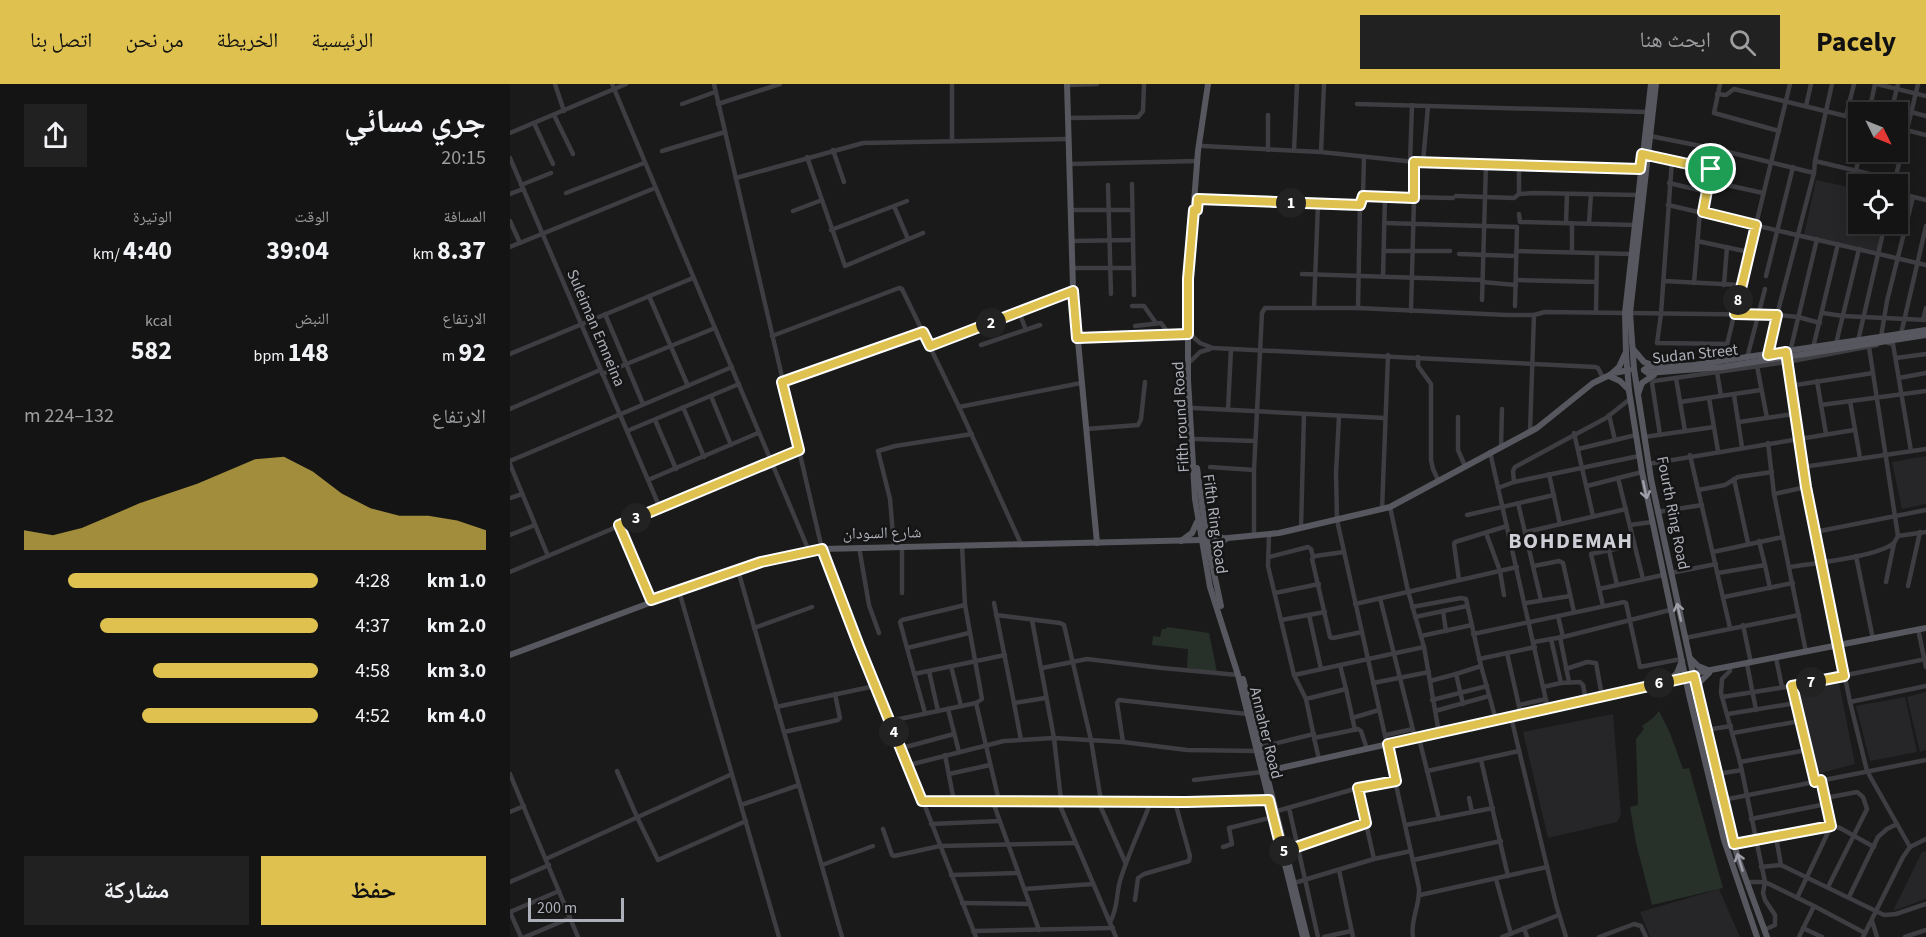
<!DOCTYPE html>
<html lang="ar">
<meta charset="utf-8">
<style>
body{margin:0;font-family:"Source Sans 3","Noto Naskh Arabic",sans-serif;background:#212122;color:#f1f3f6;direction:rtl;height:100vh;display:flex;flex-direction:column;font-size:22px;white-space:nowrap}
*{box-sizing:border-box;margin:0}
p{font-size:20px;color:#9d9ea0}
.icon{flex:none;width:33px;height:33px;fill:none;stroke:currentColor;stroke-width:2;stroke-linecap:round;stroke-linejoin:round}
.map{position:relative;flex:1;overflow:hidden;direction:ltr}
.panel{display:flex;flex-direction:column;background:#141414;width:510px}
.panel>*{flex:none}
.needle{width:39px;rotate:133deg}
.fabs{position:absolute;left:1338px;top:18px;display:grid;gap:12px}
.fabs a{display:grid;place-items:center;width:60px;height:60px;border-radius:0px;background:#141414;box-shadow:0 3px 15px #0003,0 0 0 2px #333334;font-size:30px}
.scale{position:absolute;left:18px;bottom:15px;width:96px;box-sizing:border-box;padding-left:6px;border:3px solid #aeb0b9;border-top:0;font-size:16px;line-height:21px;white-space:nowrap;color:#aeb0b9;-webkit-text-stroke:4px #151516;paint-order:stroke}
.pin{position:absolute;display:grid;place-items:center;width:51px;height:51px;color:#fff;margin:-26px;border:3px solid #fff;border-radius:50%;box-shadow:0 2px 6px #0007}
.km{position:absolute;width:30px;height:30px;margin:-15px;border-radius:50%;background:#222;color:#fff;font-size:16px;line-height:30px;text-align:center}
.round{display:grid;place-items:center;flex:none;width:63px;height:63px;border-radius:0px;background:#212122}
.head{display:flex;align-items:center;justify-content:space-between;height:102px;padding:0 24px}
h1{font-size:33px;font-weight:700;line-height:45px}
.figures{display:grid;grid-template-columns:repeat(3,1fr);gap:9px;height:102px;padding:6px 24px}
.figures div{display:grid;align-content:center}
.figures b{font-size:26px;font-weight:700}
.figures small{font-size:16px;font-weight:400}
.figures p{font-size:16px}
.chart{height:168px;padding:12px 24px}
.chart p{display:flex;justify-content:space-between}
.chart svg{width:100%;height:108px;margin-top:6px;fill:#dec14f;opacity:.7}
.button{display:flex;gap:12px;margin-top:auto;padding:12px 24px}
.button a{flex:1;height:69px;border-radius:0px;background:#dec14f;color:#111;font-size:24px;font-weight:700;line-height:69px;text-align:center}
.button a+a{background:#212122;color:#f1f3f6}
ul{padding:0 24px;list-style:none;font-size:20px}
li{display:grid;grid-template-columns:96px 72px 1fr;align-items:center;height:45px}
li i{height:15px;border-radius:8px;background:#dec14f}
header{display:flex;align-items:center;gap:36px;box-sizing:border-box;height:84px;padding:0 30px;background:#dec14f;color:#111}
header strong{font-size:28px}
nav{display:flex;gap:33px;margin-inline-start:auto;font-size:21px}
.search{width:420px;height:54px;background:#212122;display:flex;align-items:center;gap:15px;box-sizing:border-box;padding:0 21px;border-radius:0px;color:#9d9ea0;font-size:22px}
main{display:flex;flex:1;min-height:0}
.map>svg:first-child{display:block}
.built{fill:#262628}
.green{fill:#28302a}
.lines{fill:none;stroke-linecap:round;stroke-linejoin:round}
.minor{stroke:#3d3d42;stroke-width:4.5}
.major{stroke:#57585f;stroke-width:6}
.oneway{stroke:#9d9ea7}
.route-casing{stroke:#fff;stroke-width:12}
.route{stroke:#dec14f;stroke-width:8}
.labels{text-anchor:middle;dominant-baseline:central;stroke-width:5;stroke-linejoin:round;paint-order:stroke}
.street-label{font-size:16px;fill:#aeb0b9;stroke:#151516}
.district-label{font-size:22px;font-weight:bold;letter-spacing:1.5px;fill:#cecfd6;stroke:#151516}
</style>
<header>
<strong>Pacely</strong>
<div class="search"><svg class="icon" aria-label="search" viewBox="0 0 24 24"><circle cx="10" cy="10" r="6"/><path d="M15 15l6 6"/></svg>ابحث هنا</div>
<nav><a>الرئيسية</a><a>الخريطة</a><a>من نحن</a><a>اتصل بنا</a></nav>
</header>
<main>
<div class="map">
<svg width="1416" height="853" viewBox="0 0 1416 853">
<rect width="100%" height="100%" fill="#1a1a1b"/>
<g class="built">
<polygon points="1306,96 1348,105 1348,140 1373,140 1367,168 1294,151"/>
<polygon points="1416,372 1416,420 1392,425 1382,378"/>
<polygon points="1329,599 1345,680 1304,691 1287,607"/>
<polygon points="1416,608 1416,666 1410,668 1397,613"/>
<polygon points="1395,613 1407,668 1360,677 1346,622"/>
<polygon points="1103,630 1111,731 1107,738 1038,754 1013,648"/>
<polygon points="1416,767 1416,815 1383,827 1412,768"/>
<polygon points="1209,805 1230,853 1140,853 1130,828"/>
</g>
<g class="green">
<polygon points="657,543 699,549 707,588 677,584 678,565 642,561 643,552 650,553 652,545 656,545"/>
<polygon points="1149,627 1160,649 1173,685 1179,684 1213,804 1142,821 1126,759 1120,723 1128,721 1126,655 1134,645 1132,642 1143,634"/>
</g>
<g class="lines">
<g class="minor">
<polyline points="45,0 54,27"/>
<polyline points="102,0 299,467"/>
<polyline points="204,0 312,465 349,562 399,681 466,853"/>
<polyline points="1210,0 1204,29 1269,47"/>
<polyline points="1367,0 1416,12"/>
<polyline points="557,1 587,0"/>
<polyline points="1207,10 1216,11 1224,5 1348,35"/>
<polyline points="172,20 205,8"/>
<polyline points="208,20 270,0"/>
<polyline points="847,20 1137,28"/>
<polyline points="1296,22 1301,0"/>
<polyline points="1359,28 1365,0"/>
<polyline points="1381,28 1388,0"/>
<polyline points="1401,28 1416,32"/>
<polyline points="44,31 63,70"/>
<polyline points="1336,32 1344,0"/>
<polyline points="558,34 628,33 633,27 634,0"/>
<polyline points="24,39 43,80"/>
<polyline points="1388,44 1416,51"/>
<polyline points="0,49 116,0"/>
<polyline points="1140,52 1206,65 1304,89"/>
<polyline points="442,57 442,0"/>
<polyline points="693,62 811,68 905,78 1130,85"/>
<polyline points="323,66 334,98"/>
<polyline points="758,66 758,31"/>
<polyline points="152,67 215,48"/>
<polyline points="784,67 787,0"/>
<polyline points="811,68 814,0"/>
<polyline points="1135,70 1201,85"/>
<polyline points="297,73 335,182 413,149"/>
<polyline points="0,74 150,424"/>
<polyline points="1162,76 1151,230 1147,259 1217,260"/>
<polyline points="1305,77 1385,96"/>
<polyline points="900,78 902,21"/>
<polyline points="913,78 918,22"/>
<polyline points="559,80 688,77"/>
<polyline points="1346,87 1350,68"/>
<polyline points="226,94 353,59 558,55"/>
<polyline points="1199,97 1253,109"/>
<polyline points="1159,99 1197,108"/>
<polyline points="622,100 624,211"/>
<polyline points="1384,100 1408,0"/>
<polyline points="11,101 41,89"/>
<polyline points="598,101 601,210"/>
<polyline points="56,109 134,79"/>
<polyline points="1388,109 1416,116"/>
<polyline points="0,110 13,105"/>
<polyline points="1009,110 1009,81"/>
<polyline points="853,112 943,114"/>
<polyline points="946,112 1004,114 1009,110 1023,109 1128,111"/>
<polyline points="688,115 850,121"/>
<polyline points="1158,121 1416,181"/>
<polyline points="384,122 398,155"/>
<polyline points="560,126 622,126"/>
<polyline points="283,127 312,116"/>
<polyline points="1193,128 1206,65"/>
<polyline points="1009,130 1010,138 1125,141"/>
<polyline points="0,137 10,159"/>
<polyline points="874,139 1007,143 1005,222"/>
<polyline points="1056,139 1057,110"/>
<polyline points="1079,139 1081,110"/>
<polyline points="321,146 397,117"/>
<polyline points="561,157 623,156"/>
<polyline points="1187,157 1239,168"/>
<polyline points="0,163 145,104"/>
<polyline points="874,167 940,167"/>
<polyline points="1006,167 1121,170"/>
<polyline points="1062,168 1062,139"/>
<polyline points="949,170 1006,172"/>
<polyline points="562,184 624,184"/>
<polyline points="792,190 972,196"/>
<polyline points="873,192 875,113"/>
<polyline points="1256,192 1283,83"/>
<polyline points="1006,196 1086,198"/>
<polyline points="1154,197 1231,201"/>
<polyline points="972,198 1006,201"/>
<polyline points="1184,199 1190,127"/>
<polyline points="1214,201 1217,163"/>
<polyline points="139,212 178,302"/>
<polyline points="972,216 976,80"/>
<polyline points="622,222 634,222 646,239"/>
<polyline points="804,223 808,120"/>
<polyline points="848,224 850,121 853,112 854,73"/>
<polyline points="901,227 905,78"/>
<polyline points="509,228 516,246"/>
<polyline points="1086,228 1087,169"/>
<polyline points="1120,229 1267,231 1288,233 1310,239"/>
<polyline points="1313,229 1333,232 1416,236"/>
<polyline points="95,230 133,320"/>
<polyline points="1413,236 1416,224"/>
<polyline points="625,242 651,239 659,250"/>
<polyline points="1391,250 1416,142"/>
<polyline points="681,251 690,259 703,264 1085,283 1088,284 1093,294"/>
<polyline points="262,252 389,204 392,205 449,323 511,460"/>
<polyline points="1371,253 1377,217 1403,113"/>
<polyline points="567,254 677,250"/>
<polyline points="1348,257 1375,140"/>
<polyline points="1378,259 1383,260 1401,367"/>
<polyline points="1326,260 1349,165"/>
<polyline points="471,261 530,241"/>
<polyline points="420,262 563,207"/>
<polyline points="1359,263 1388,452 1384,459 1376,498"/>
<polyline points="1303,264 1328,160"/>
<polyline points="1280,268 1307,155"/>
<polyline points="0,270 183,194"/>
<polyline points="1259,271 1267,231 1304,89 1305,77 1322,0"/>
<polyline points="1276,272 1296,403 1340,618 1357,687 1400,763"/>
<polyline points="908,273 908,282 921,300 921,376 923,385 928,396"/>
<polyline points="1237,274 1255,205"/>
<polyline points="1386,274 1416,270"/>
<polyline points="681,277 690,268 700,265"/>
<polyline points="1213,277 1280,0"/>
<polyline points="1247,282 1257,334"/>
<polyline points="1207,288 1211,312"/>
<polyline points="92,290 205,244"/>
<polyline points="1166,294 1175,347"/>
<polyline points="1389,294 1416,289"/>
<polyline points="1307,297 1316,350"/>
<polyline points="272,298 413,248"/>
<polyline points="1279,302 1363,289"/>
<polyline points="1224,311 1232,363"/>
<polyline points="201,312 221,361"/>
<polyline points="1199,314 1208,367"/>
<polyline points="1340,317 1350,374"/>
<polyline points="1170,318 1251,306"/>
<polyline points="1311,321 1416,307"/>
<polyline points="173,323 194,373"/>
<polyline points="449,323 571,299"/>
<polyline points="683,324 875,334"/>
<polyline points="0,325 90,286"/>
<polyline points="718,326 721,265"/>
<polyline points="1099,331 1105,356"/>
<path d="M829 332 826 389 827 436 909 804C910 822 900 836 903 853"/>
<polyline points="948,333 948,366 955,382"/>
<polyline points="145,336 166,385"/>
<polyline points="1229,338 1284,330"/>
<polyline points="576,345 628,341 631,335 635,298"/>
<polyline points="117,347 229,300"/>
<polyline points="1020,347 1024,231"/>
<polyline points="1064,349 1083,432"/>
<polyline points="1150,351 1142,299 1144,297 1277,278 1367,261"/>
<polyline points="1134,353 1204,343"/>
<polyline points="685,355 745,357"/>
<polyline points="1258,359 1264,410 1296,568"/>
<polyline points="991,363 992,325"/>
<polyline points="1068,365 1126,351"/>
<polyline points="980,368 1038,625"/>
<polyline points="1180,371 1220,544"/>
<polyline points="0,377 222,283"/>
<polyline points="0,380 38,472"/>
<polyline points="1138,380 1344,346"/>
<polyline points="700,383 744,386"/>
<polyline points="1293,383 1416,365"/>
<polyline points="1039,390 1050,440"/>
<polyline points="1108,394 1133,495"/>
<polyline points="1224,395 1238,459"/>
<polyline points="138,396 248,349"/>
<polyline points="1004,398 1003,387 1005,383 1096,334 1120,315"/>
<polyline points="1077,402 1132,388"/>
<polyline points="988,404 1004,398 1129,372"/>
<polyline points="1188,406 1215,401 1228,393 1262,388"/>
<polyline points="1264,410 1296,403"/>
<polyline points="0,414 12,410"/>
<polyline points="1008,419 1031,516"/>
<polyline points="880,423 898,507 914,563 929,649"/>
<polyline points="872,426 878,271"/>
<polyline points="1147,428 1192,421"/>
<polyline points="957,431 1044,411"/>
<polyline points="109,441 141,516"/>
<polyline points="1120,441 1142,438"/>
<polyline points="791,444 794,330"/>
<polyline points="1016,448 1116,425"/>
<polyline points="1305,448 1416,426"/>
<polyline points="976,449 990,487 994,511"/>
<polyline points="0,451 25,441"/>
<polyline points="759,451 758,482 784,591 796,615 836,605 845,646"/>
<polyline points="744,452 744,386 752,229 755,224 848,224 997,231 1024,231 1035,228 1115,229"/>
<polyline points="1388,452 1416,448"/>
<polyline points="1249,457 1255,481"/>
<polyline points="384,462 380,415 368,367 385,362 462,350"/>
<polyline points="349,463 359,521 369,549"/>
<polyline points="1099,466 1107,501"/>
<polyline points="834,468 805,472 802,475 820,553 823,554 852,548"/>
<polyline points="1203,468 1273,453"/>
<polyline points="1346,472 1363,555"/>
<polyline points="759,473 798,463 801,465 803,473"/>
<polyline points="1024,482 1049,477 1053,479 1064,528"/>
<path d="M1280 483C1304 479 1367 473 1384 459"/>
<polyline points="228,486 332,853"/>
<polyline points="0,488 289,366"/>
<polyline points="1161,489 1206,480"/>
<polyline points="1208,489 1255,481 1260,504"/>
<polyline points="949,496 944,460 945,458 997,442"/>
<polyline points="1398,502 1410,448"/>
<polyline points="1089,505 1153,491"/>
<polyline points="169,507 269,853"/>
<polyline points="392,509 392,462"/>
<polyline points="765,509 809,500"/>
<polyline points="1214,513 1283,499"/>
<polyline points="870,514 905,654"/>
<polyline points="484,519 504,619"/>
<polyline points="1016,519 1060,512"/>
<polyline points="845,520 1007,483"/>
<polyline points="1093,522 1081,470 1124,461"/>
<polyline points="902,523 951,514 956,515 971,582 946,590 953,620"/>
<polyline points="933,527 936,547"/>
<polyline points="486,531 550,539 554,541 581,656 591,717"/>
<polyline points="799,531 811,585"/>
<polyline points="1048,532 1053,553 1160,526"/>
<polyline points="905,533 957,522"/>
<polyline points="522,536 544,654 551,716"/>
<polyline points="771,536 815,528"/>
<polyline points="1233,541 1241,579"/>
<polyline points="244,544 302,523"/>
<polyline points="1408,545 1416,583"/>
<polyline points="963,550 1114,518 1116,519 1130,583 1171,575"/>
<polyline points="911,552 962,541"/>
<polyline points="1050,553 1059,598"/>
<polyline points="1175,554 1289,531"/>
<polyline points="1024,558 1041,555"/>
<polyline points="397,564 390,538 392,536 455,521"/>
<polyline points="997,569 1011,631"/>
<polyline points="1266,574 1272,603"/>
<polyline points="969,575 1025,563"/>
<polyline points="1237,580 1246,626"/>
<polyline points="830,581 836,605"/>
<polyline points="441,582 451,622"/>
<polyline points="971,582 986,636"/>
<polyline points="1220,583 1220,587 1212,595 1211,609 1230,678 1255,798 1253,809 1255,816 1265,831 1265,841 1254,846"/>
<polyline points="532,584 577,575 652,584 728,591"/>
<polyline points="1056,585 1077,578 1086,579 1092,612"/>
<polyline points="419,587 428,627"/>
<polyline points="404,590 495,571"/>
<polyline points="784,591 914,563"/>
<polyline points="920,597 946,590"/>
<polyline points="863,599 919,588"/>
<polyline points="1051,599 1041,555 1053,553"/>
<polyline points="1282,602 1305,698"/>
<polyline points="1033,603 1051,599 1070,598 1073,601 1076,616"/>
<polyline points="1212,613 1282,602 1416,575"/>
<polyline points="796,615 804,653"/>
<polyline points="922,616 977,602"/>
<polyline points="1340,618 1416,602"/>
<polyline points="466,619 489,717"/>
<polyline points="1009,621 1036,615"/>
<polyline points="266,623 365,602"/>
<polyline points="438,625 449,668"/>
<polyline points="925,627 979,612"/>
<polyline points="415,629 397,564 459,549"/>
<polyline points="1218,630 1286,619"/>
<polyline points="1001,633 1046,820 1056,853"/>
<polyline points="842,634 869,626"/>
<polyline points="380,637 466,619 472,615 455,521 452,461"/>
<polyline points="1196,646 1221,642"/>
<polyline points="274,648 328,636 330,634 325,610"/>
<polyline points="1223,649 1290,637"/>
<polyline points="876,651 903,645"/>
<polyline points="909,654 929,735"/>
<polyline points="511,656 504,619 535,614"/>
<polyline points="613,658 607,619 609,616 737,630"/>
<polyline points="751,663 804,650"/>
<polyline points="392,664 444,650"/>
<polyline points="435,671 444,717"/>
<polyline points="809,675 804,654 848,645 851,647 857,665"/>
<polyline points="971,676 998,792"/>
<polyline points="1230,678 1297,666"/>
<polyline points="399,681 494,657 544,654 613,658 677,666 747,667"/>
<polyline points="107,687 127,733 148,776 236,737"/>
<polyline points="917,687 1009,667"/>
<polyline points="0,690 68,853"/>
<polyline points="439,690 480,681"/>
<polyline points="1207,690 1232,686"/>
<polyline points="684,696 752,688"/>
<polyline points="848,704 864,775"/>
<polyline points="959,714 962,728"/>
<polyline points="1315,714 1347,708 1353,713 1357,725 1318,803"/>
<polyline points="1213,716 1416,676"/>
<polyline points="412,717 676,718 759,716"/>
<polyline points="548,717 606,853"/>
<polyline points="588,717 616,780"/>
<polyline points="483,718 529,846"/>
<polyline points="231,721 289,701"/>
<polyline points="779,724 808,853"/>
<polyline points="767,727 848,704 886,697"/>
<polyline points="0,728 14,722"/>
<polyline points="1241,735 1316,720"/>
<polyline points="421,740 490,737"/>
<polyline points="896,741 983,724"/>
<polyline points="373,745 382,771 384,772 430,762 565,759"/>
<polyline points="1266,753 1271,781"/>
<polyline points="1224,760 1321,742 1330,744 1364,763"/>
<polyline points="713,763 722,760 719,744 763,733"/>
<polyline points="773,767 856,739"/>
<polyline points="36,775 222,690"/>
<polyline points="903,776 991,757"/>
<polyline points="312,781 363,762"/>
<polyline points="1251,783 1271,781 1374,831 1386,830 1416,820"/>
<polyline points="829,786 843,853"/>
<polyline points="441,791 508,789"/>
<polyline points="986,795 1001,850"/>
<polyline points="0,798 39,781"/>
<polyline points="1236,798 1255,798 1304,822"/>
<polyline points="784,799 864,775 901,767"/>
<polyline points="514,805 583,800"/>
<polyline points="910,811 1037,783"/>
<polyline points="1339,813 1368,753 1377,745 1387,740"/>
<polyline points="1287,814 1321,742 1311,696"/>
<polyline points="625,816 628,794 634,790 679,777 680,772 665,718"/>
<polyline points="452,819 519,820"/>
<polyline points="0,828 49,807"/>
<polyline points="0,828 11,853"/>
<polyline points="1362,837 1367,853"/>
<path d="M600 838C608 825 606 811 610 797 618 770 631 744 641 717"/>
<polyline points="1014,844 1017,853"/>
<polyline points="1293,844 1312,853"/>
<polyline points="463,847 603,844"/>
<polyline points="15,853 60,834"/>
<polyline points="814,853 841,847"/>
<polyline points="992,853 1049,831"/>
<polyline points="1089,853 1124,840 1131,842 1136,853"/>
<polyline points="1289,853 1304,822 1355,849"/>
<polyline points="1353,853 1393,773 1400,763 1416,755"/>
<polyline points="1395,853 1416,846"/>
</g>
<g class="major">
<polyline points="557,0 563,204 587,459"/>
<polyline points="698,0 688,67 678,195 678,296 685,415 700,503 728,591 793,853"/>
<polyline points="1141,0 1115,229 1116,270 1119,307 1132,388 1179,611 1214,756 1247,853"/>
<polyline points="1146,0 1120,229 1124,285 1141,395 1187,608 1227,771 1257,853"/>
<polyline points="1123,265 1134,278 1145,282"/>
<polyline points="1115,270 1109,283 1099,292 1110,297 1119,306"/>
<polyline points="1134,286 1138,283 1184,281 1416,246"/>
<polyline points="1134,286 1138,289 1212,283 1416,251"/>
<polyline points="1128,310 1132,299 1144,291"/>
<polyline points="687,384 697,456 711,522"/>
<polyline points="696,441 705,451 713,454"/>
<polyline points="697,456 769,449 880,423 1027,344 1083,299 1104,289 1119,286"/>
<polyline points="671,457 682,449 687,438"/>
<polyline points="702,475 705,464 716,455"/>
<polyline points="0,571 228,486 265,474 312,465 691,456"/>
<polyline points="1180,574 1188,582 1198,586"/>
<polyline points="733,595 797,853"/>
<polyline points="1160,596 1167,589 1172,577"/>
<polyline points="1187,607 1190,598 1199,589"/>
<polyline points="757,687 1076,616 1175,591 1416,544"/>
</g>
</g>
<defs><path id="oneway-shaft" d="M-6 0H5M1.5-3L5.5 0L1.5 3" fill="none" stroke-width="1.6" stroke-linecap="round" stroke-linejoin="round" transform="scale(1.5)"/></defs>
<g class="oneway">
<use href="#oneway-shaft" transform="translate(1135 406) rotate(78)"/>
<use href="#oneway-shaft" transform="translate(1169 528) rotate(-103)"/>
<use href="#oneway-shaft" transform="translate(1230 778) rotate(-107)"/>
</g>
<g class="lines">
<defs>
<polygon id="route" points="1132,70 1201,85 1193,128 1246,141 1225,230 1267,231 1258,271 1276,268 1296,403 1334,592 1282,602 1305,698 1311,696 1321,742 1224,760 1184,592 878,660 886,697 848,704 856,739 772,768 759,716 676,718 412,717 349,562 312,465 251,478 141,516 109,441 289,366 272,298 413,248 420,262 563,207 567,254 678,250 678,195 684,126 687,126 688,115 850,121 853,112 904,114 904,78 1130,85"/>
</defs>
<use href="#route" class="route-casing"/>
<use href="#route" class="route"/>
</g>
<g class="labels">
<g class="street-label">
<text transform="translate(86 244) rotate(67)">Suleiman Emneina</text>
<text transform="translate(1185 270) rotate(-6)">Sudan Street</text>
<text transform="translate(671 333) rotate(-93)">Fifth round Road</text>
<text transform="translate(1163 429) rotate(79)">Fourth Ring Road</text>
<text transform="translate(705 440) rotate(82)">Fifth Ring Road</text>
<text transform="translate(372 449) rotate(-1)">شارع السودان</text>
<text transform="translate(756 649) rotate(76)">Annaher Road</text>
</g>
<g class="district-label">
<text x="1061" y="457">BOHDEMAH</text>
</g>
</g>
</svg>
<div class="fabs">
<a><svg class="needle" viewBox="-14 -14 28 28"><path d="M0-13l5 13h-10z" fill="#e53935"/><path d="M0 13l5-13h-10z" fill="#9d9ea0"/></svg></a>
<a><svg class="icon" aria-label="locate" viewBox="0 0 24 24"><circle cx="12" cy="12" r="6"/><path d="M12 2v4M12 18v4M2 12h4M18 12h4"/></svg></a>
</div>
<div class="scale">200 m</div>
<div class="pin" style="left:1201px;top:85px;background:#1e9e55"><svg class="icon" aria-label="arrive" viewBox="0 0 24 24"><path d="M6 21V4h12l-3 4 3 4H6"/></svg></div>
<b class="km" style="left:781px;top:119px">1</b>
<b class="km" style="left:481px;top:239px">2</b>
<b class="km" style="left:126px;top:434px">3</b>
<b class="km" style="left:384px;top:648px">4</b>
<b class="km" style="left:774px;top:767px">5</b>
<b class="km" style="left:1149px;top:599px">6</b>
<b class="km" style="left:1301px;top:598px">7</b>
<b class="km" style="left:1228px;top:216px">8</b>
</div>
<section class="panel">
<div class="head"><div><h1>جري مسائي</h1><p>20:15</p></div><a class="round"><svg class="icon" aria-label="share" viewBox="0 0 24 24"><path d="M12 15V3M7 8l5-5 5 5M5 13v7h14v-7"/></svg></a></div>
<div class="figures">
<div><p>المسافة</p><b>8.37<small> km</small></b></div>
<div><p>الوقت</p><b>39:04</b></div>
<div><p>الوتيرة</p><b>4:40<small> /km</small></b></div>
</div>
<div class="figures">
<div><p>الارتفاع</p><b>92<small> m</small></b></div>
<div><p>النبض</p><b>148<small> bpm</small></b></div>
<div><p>kcal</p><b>582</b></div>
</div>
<div class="chart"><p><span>الارتفاع</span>132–224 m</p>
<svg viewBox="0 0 160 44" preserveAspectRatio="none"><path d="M0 44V36L10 38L20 35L30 30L40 25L50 21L60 17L70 12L80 7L90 6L100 12L110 21L120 27L130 30L140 30L150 32L160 36V44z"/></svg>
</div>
<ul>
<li><b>1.0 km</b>4:28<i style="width:85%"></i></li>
<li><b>2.0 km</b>4:37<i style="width:74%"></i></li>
<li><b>3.0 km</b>4:58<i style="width:56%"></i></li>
<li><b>4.0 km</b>4:52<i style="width:60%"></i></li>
</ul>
<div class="button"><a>حفظ</a><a>مشاركة</a></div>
</section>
</main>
